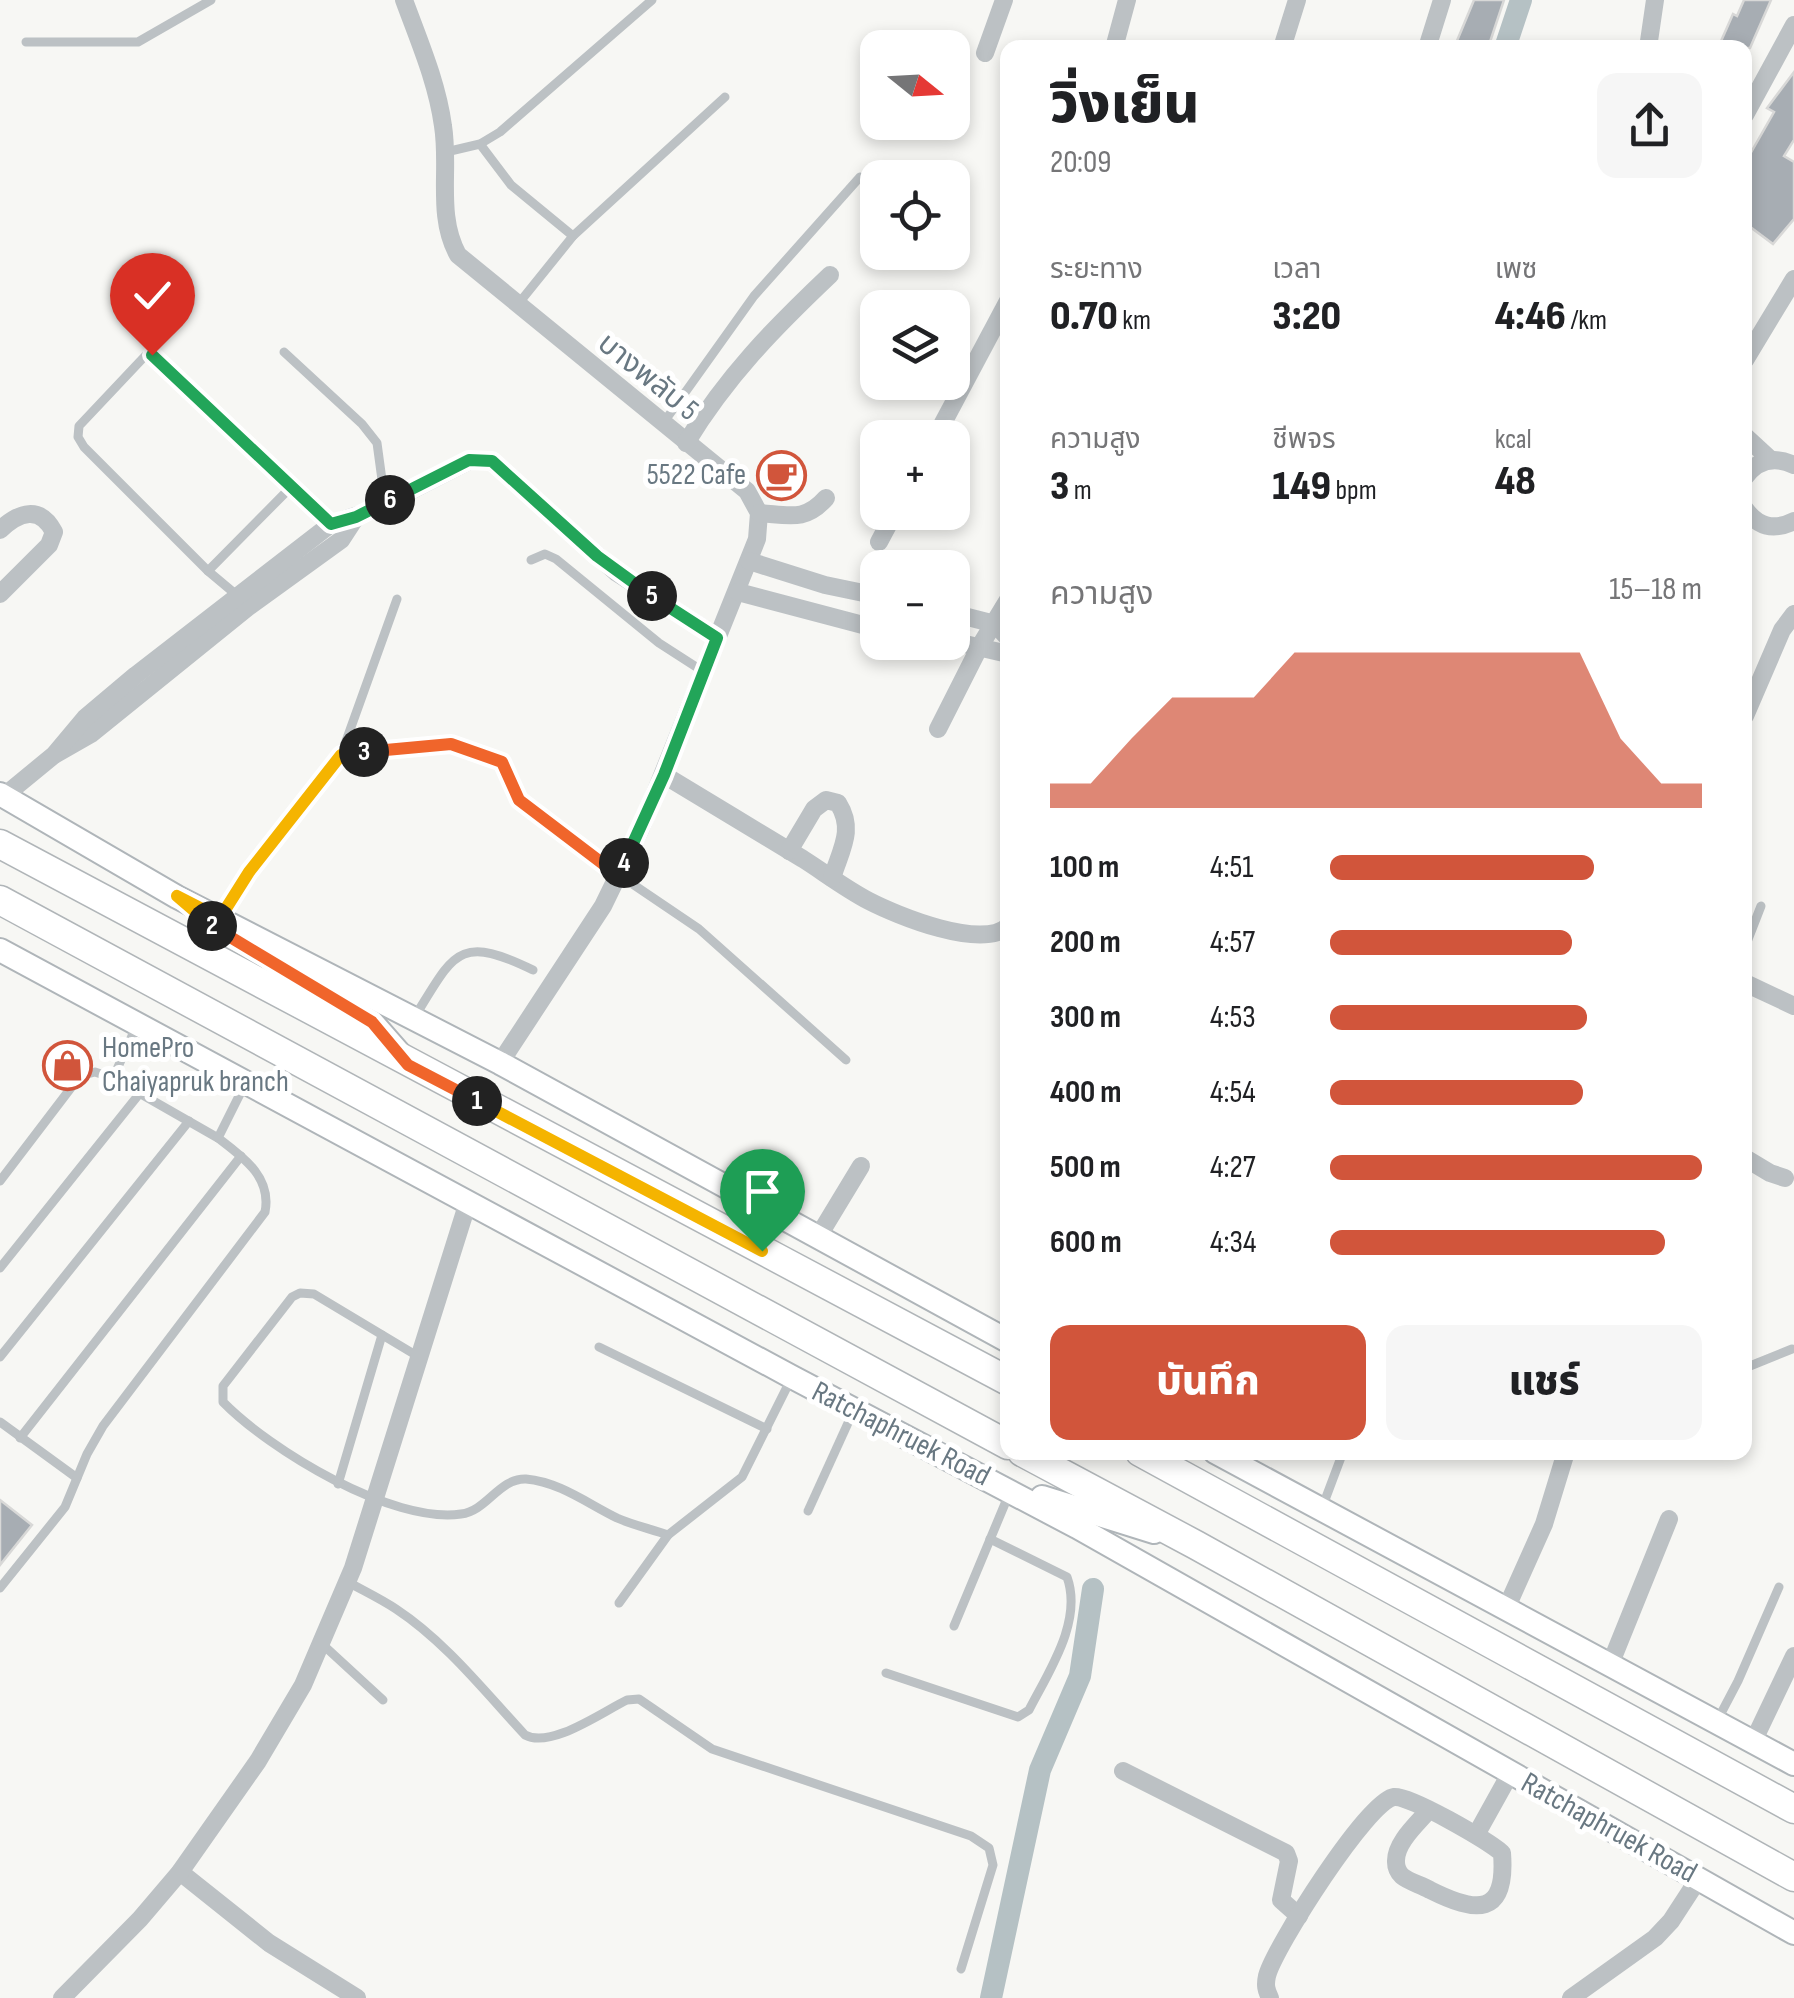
<!DOCTYPE html>
<html lang="th">
<meta charset="utf-8">
<style>
body{margin:0;font-family:"Sofia Sans Condensed","Noto Sans Thai",sans-serif;background:#f6f6f6;color:#202124;height:100vh;display:flex;flex-direction:column;font-size:38px;white-space:nowrap}
*{box-sizing:border-box;margin:0}
p{font-size:32px;color:#757577}
.icon{flex:none;width:55px;height:55px;fill:none;stroke:currentColor;stroke-width:2;stroke-linecap:round;stroke-linejoin:round}
.map{position:relative;flex:1;overflow:hidden}
.side{position:absolute;left:1000px;top:40px;width:752px;height:1420px;display:flex;flex-direction:column;background:#fff;border-radius:20px;box-shadow:0 5px 15px #0003}
.side>*{flex:none}
.needle{width:65px;rotate:108deg}
.buttons{position:absolute;left:860px;top:30px;display:grid;gap:20px}
.buttons a{display:grid;place-items:center;width:110px;height:110px;border-radius:20px;background:#fff;box-shadow:0 5px 15px #0003;font-size:50px}
.pin{position:absolute;display:grid;place-items:center;width:85px;height:85px;color:#fff;margin:-102px -42px;border-radius:50% 50% 50% 0;rotate:-45deg;box-shadow:0 0 10px #0007}
.pin .icon{rotate:45deg}
.km{position:absolute;width:50px;height:50px;margin:-25px;border-radius:50%;background:#222;color:#fff;font-size:28px;line-height:50px;text-align:center}
.round{display:grid;place-items:center;flex:none;width:105px;height:105px;border-radius:20px;background:#f6f6f6}
.overview{display:flex;align-items:center;justify-content:space-between;height:170px;padding:0 50px}
h1{font-size:55px;font-weight:800;line-height:75px}
.metrics{display:grid;grid-template-columns:repeat(3,1fr);gap:15px;height:170px;padding:10px 50px}
.metrics div{display:grid;align-content:center}
.metrics b{font-size:42px;font-weight:800}
.metrics small{font-size:28px;font-weight:400}
.metrics p{font-size:28px}
.chart{height:280px;padding:20px 50px}
.chart p{display:flex;justify-content:space-between}
.chart svg{width:100%;height:180px;margin-top:10px;fill:#d1553b;opacity:.7}
.button{display:flex;gap:20px;margin-top:auto;padding:20px 50px}
.button a{flex:1;height:115px;border-radius:20px;background:#d1553b;color:#fff;font-size:40px;font-weight:800;line-height:115px;text-align:center}
.button a+a{background:#f6f6f6;color:#202124}
ul{padding:0 50px;list-style:none;font-size:32px}
li{display:grid;grid-template-columns:160px 120px 1fr;align-items:center;height:75px}
li i{height:25px;border-radius:12px;background:#d1553b}
.map>svg:first-child{display:block}
.lines{fill:none;stroke-linecap:round;stroke-linejoin:round}
.canal{stroke:#b5c1c4;stroke-width:22}
.building{fill:#a7adb3;stroke:#d8d8d7;stroke-width:2.5}
.secondary-casing{stroke:#afb5b9;stroke-width:26}
.primary-casing{stroke:#b0b5b8;stroke-width:31}
.service{stroke:#bcc1c4;stroke-width:9}
.minor{stroke:#bcc1c4;stroke-width:18}
.secondary{stroke:#fff;stroke-width:22}
.primary{stroke:#fff;stroke-width:28}
.split-1-casing{stroke:#fff;stroke-width:20}
.split-2-casing{stroke:#fff;stroke-width:20}
.split-3-casing{stroke:#fff;stroke-width:20}
.split-4-casing{stroke:#fff;stroke-width:20}
.split-5-casing{stroke:#fff;stroke-width:20}
.split-6-casing{stroke:#fff;stroke-width:20}
.split-7-casing{stroke:#fff;stroke-width:20}
.split-1{stroke:#f5b400;stroke-width:12}
.split-2{stroke:#f0652b;stroke-width:12}
.split-3{stroke:#f5b400;stroke-width:12}
.split-4{stroke:#f0652b;stroke-width:12}
.split-5{stroke:#22a559;stroke-width:12}
.split-6{stroke:#22a559;stroke-width:12}
.split-7{stroke:#22a559;stroke-width:12}
.labels{text-anchor:middle;dominant-baseline:central;stroke-width:10;stroke-linejoin:round;paint-order:stroke}
.street-label{font-size:30px;fill:#697882;stroke:#fff}
.poi-label{font-size:30px;fill:#697882;stroke:#fff;text-anchor:end}
</style>
<div class="map">
<svg width="1794" height="1998" viewBox="0 0 1794 1998">
<rect width="100%" height="100%" fill="#f7f7f4"/>
<g class="lines">
<g class="canal">
<polyline points="1505,48 1521,0"/>
<polyline points="991,1998 1040,1770 1080,1676 1093,1589"/>
</g>
</g>
<g class="building">
<polygon points="1474,0 1504,0 1488,48 1454,48"/>
<polygon points="1744,0 1771,0 1750,48 1718,48 1733,14 1737,16"/>
<polygon points="1794,72 1794,140 1784,156 1794,162 1794,219 1773,244 1745,223 1745,163 1774,112 1767,108"/>
<polygon points="0,1500 32,1525 0,1565"/>
</g>
<g class="lines">
<defs>
<g id="secondary">
<polyline points="0,794 177,897 500,1063 1008,1341"/>
<polyline points="0,950 792,1377 1077,1527 1794,1933"/>
<polyline points="270,960 372,1022 401,1055"/>
<polyline points="1215,1452 1794,1764"/>
<polyline points="1042,1497 1154,1532"/>
</g>
<g id="primary">
<polyline points="0,844 1008,1381"/>
<polyline points="0,900 1008,1445"/>
<polyline points="1022,1452 1196,1545 1794,1877"/>
<polyline points="1140,1452 1794,1809"/>
</g>
</defs>
<use href="#secondary" class="secondary-casing"/>
<use href="#primary" class="primary-casing"/>
<g class="service">
<polyline points="26,42 138,42 211,0"/>
<polyline points="480,144 511,185 573,236"/>
<polyline points="446,152 480,144 500,132 652,0"/>
<polyline points="519,303 573,236 725,97"/>
<polyline points="284,352 362,424 377,443 385,502"/>
<polygon points="146,355 160,359 292,486 208,571 84,447 78,437 79,426"/>
<polyline points="664,422 754,296 860,177"/>
<polyline points="292,486 332,527"/>
<polyline points="531,560 545,554 556,559 659,643 704,672"/>
<polyline points="208,571 239,597"/>
<polyline points="341,755 451,744 502,762 519,800 597,860 699,929 846,1060"/>
<polyline points="222,916 249,872 341,755 397,599"/>
<polyline points="1745,947 1761,906"/>
<path d="M414 1018C454 954 457 933 533 970"/>
<polyline points="113,1078 218,1138"/>
<polyline points="0,1181 80,1076 95,1072 113,1078 136,1027"/>
<polyline points="0,1268 140,1093"/>
<polyline points="599,1347 767,1429"/>
<polyline points="0,1357 189,1121"/>
<path d="M419 1357 314 1294 300 1293 292 1297 223 1386V1402C270 1450 392 1524 461 1514 487 1511 499 1478 526 1479 560 1482 588 1504 617 1518 633 1525 651 1529 668 1535L742 1477 792 1377"/>
<polyline points="1745,1368 1792,1349"/>
<polyline points="0,1422 77,1478"/>
<polyline points="20,1438 241,1156"/>
<polyline points="338,1484 382,1335"/>
<polyline points="1322,1508 1343,1452"/>
<polyline points="808,1511 853,1412"/>
<path d="M348 1582C364 1591 381 1599 396 1609 446 1642 485 1692 525 1735 551 1749 602 1712 627 1700L639 1699 712 1749 971 1836 989 1848 993 1865 961 1969"/>
<path d="M0 1588 65 1507 87 1454 103 1426 265 1212C272 1177 243 1157 218 1138L245 1084"/>
<polyline points="619,1603 668,1535"/>
<polyline points="954,1626 1009,1494"/>
<polyline points="321,1643 383,1700"/>
<path d="M886 1673 1018 1717 1029 1710C1049 1671 1083 1621 1067 1577L990 1539"/>
<polyline points="1717,1721 1738,1681 1779,1587"/>
</g>
<g class="minor">
<path d="M404 0C419 41 437 82 443 126 450 169 436 215 458 255L747 491 759 513 757 539 641 828 603 906 500 1063"/>
<polyline points="1114,48 1127,0"/>
<polyline points="1282,48 1297,0"/>
<polyline points="1427,48 1442,0"/>
<polyline points="1648,48 1655,0"/>
<polyline points="985,53 1004,0"/>
<polyline points="1745,115 1794,25"/>
<polyline points="1745,360 1794,279"/>
<polyline points="1745,436 1770,459"/>
<polyline points="935,438 1008,301"/>
<path d="M686 443C727 376 773 329 830 275"/>
<path d="M1745 477C1758 459 1775 456 1794 465"/>
<path d="M1745 509C1758 527 1774 531 1794 521"/>
<path d="M759 513C789 515 805 522 826 498"/>
<path d="M0 530C19 512 40 505 54 532L49 545 0 594"/>
<polyline points="879,542 895,512"/>
<polyline points="749,561 825,585 878,596"/>
<polyline points="738,592 878,629"/>
<polyline points="952,613 995,624 1008,638"/>
<polyline points="952,641 1008,654"/>
<polyline points="1745,716 1782,630 1794,614"/>
<polyline points="938,729 980,646 1008,600"/>
<polyline points="56,754 91,734 247,608 341,540 356,517"/>
<path d="M664 775C710 803 757 831 803 859 825 873 846 889 869 901 896 915 983 951 1008 926"/>
<polyline points="4,796 54,755 85,718 136,675 331,524 373,510 469,461 492,461 617,573 717,637"/>
<path d="M789 851 814 809 826 800 838 803C855 830 841 849 832 878"/>
<polyline points="1745,983 1794,1006"/>
<polyline points="1745,1158 1770,1173 1785,1178"/>
<polyline points="818,1237 861,1166"/>
<polyline points="1506,1609 1544,1524 1566,1452"/>
<polyline points="1610,1665 1669,1519"/>
<polyline points="1753,1742 1794,1656"/>
<polyline points="1123,1771 1286,1853 1289,1861 1281,1900 1299,1916"/>
<polyline points="1476,1835 1511,1772"/>
<polyline points="180,1872 269,1943 357,1998"/>
<polyline points="62,1998 140,1919 180,1872 258,1761 303,1685 353,1568 468,1202"/>
<path d="M1270 1998C1266 1990 1265 1985 1267 1976 1274 1948 1368 1800 1394 1797 1410 1795 1488 1841 1502 1853 1507 1917 1476 1913 1430 1890 1422 1885 1409 1882 1402 1876 1398 1872 1396 1867 1396 1862 1395 1843 1417 1824 1429 1810"/>
<polyline points="1571,1998 1655,1938 1671,1921 1699,1878"/>
</g>
<use href="#secondary" class="secondary"/>
<use href="#primary" class="primary"/>
</g>
<g class="lines">
<defs>
<polyline id="split-1" points="477,1101 762,1251"/>
<polyline id="split-2" points="212,926 372,1022 408,1065 477,1101"/>
<polyline id="split-3" points="212,926 177,896 220,918 249,872 341,755 364,752"/>
<polyline id="split-4" points="364,752 451,744 502,762 519,800 619,876 624,863"/>
<polyline id="split-5" points="624,863 664,775 717,638 652,596"/>
<polyline id="split-6" points="390,500 469,460 492,461 597,556 652,596"/>
<polyline id="split-7" points="152,355 331,524 356,517 390,500"/>
</defs>
<use href="#split-1" class="split-1-casing"/>
<use href="#split-2" class="split-2-casing"/>
<use href="#split-3" class="split-3-casing"/>
<use href="#split-4" class="split-4-casing"/>
<use href="#split-5" class="split-5-casing"/>
<use href="#split-6" class="split-6-casing"/>
<use href="#split-7" class="split-7-casing"/>
<use href="#split-1" class="split-1"/>
<use href="#split-2" class="split-2"/>
<use href="#split-3" class="split-3"/>
<use href="#split-4" class="split-4"/>
<use href="#split-5" class="split-5"/>
<use href="#split-6" class="split-6"/>
<use href="#split-7" class="split-7"/>
</g>
<defs>
<symbol id="cafe-ring" viewBox="-11 -11 22 22"><circle r="9.5" fill="#fff" stroke="#d1553b" stroke-width="1.5"/><path d="M-5.5-4.5H6V0H3Q3 3.5 0 3.5H-2.5Q-5.5 3.5-5.5 0ZM3-3.2v2h1.7v-2ZM-6 4.5H4V6H-6Z" fill="#d1553b"/></symbol>
<symbol id="shop-ring" viewBox="-11 -11 22 22"><circle r="9.5" fill="#fff" stroke="#d1553b" stroke-width="1.5"/><path d="M-5-2.5h2.3a2.7 3.5 0 0 1 5.4 0H5L5.5 6h-11ZM-1.5-2.5h3a1.5 2.3 0 0 0-3 0Z" fill="#d1553b"/></symbol>
</defs>
<g fill-rule="evenodd">
<use href="#cafe-ring" x="754" y="448" width="55" height="55"/>
<use href="#shop-ring" x="40" y="1038" width="55" height="55"/>
</g>
<g class="labels">
<g class="street-label">
<text transform="translate(648 377) rotate(39)">บางพลับ 5</text>
<text transform="translate(901 1434) rotate(27)">Ratchaphruek Road</text>
<text transform="translate(1609 1828) rotate(29)">Ratchaphruek Road</text>
</g>
<g class="poi-label">
<text x="746" y="475">5522 Cafe</text>
<text x="102" y="1048" text-anchor="start">HomePro<tspan x="102" dy="34">Chaiyapruk branch</tspan></text>
</g>
</g>
</svg>
<div class="buttons">
<a><svg class="needle" viewBox="-14 -14 28 28"><path d="M0-13l5 13h-10z" fill="#e53935"/><path d="M0 13l5-13h-10z" fill="#757577"/></svg></a>
<a><svg class="icon" aria-label="locate" viewBox="0 0 24 24"><circle cx="12" cy="12" r="6"/><path d="M12 2v4M12 18v4M2 12h4M18 12h4"/></svg></a>
<a><svg class="icon" aria-label="layers" viewBox="0 0 24 24"><path d="M12 4l9 5-9 5-9-5zM3 14l9 5 9-5"/></svg></a>
<a>+</a>
<a>−</a>
</div>
<div class="pin" style="left:762px;top:1251px;background:#1e9e55"><svg class="icon" aria-label="arrive" viewBox="0 0 24 24"><path d="M6 21V4h12l-3 4 3 4H6"/></svg></div>
<div class="pin" style="left:152px;top:355px;background:#d93025"><svg class="icon" aria-label="check" viewBox="0 0 24 24"><path d="M5 12l5 5 9-10"/></svg></div>
<b class="km" style="left:477px;top:1101px">1</b>
<b class="km" style="left:212px;top:926px">2</b>
<b class="km" style="left:364px;top:752px">3</b>
<b class="km" style="left:624px;top:863px">4</b>
<b class="km" style="left:652px;top:596px">5</b>
<b class="km" style="left:390px;top:500px">6</b>
<section class="side">
<div class="overview"><div><h1>วิ่งเย็น</h1><p>20:09</p></div><a class="round"><svg class="icon" aria-label="share" viewBox="0 0 24 24"><path d="M12 15V3M7 8l5-5 5 5M5 13v7h14v-7"/></svg></a></div>
<div class="metrics">
<div><p>ระยะทาง</p><b>0.70<small> km</small></b></div>
<div><p>เวลา</p><b>3:20</b></div>
<div><p>เพซ</p><b>4:46<small> /km</small></b></div>
</div>
<div class="metrics">
<div><p>ความสูง</p><b>3<small> m</small></b></div>
<div><p>ชีพจร</p><b>149<small> bpm</small></b></div>
<div><p>kcal</p><b>48</b></div>
</div>
<div class="chart"><p><span>ความสูง</span>15–18 m</p>
<svg viewBox="0 0 160 44" preserveAspectRatio="none"><path d="M0 44V38L10 38L20 27L30 17L40 17L50 17L60 6L70 6L80 6L90 6L100 6L110 6L120 6L130 6L140 27L150 38L160 38V44z"/></svg>
</div>
<ul>
<li><b>100 m</b>4:51<i style="width:71%"></i></li>
<li><b>200 m</b>4:57<i style="width:65%"></i></li>
<li><b>300 m</b>4:53<i style="width:69%"></i></li>
<li><b>400 m</b>4:54<i style="width:68%"></i></li>
<li><b>500 m</b>4:27<i style="width:100%"></i></li>
<li><b>600 m</b>4:34<i style="width:90%"></i></li>
</ul>
<div class="button"><a>บันทึก</a><a>แชร์</a></div>
</section>
</div>
